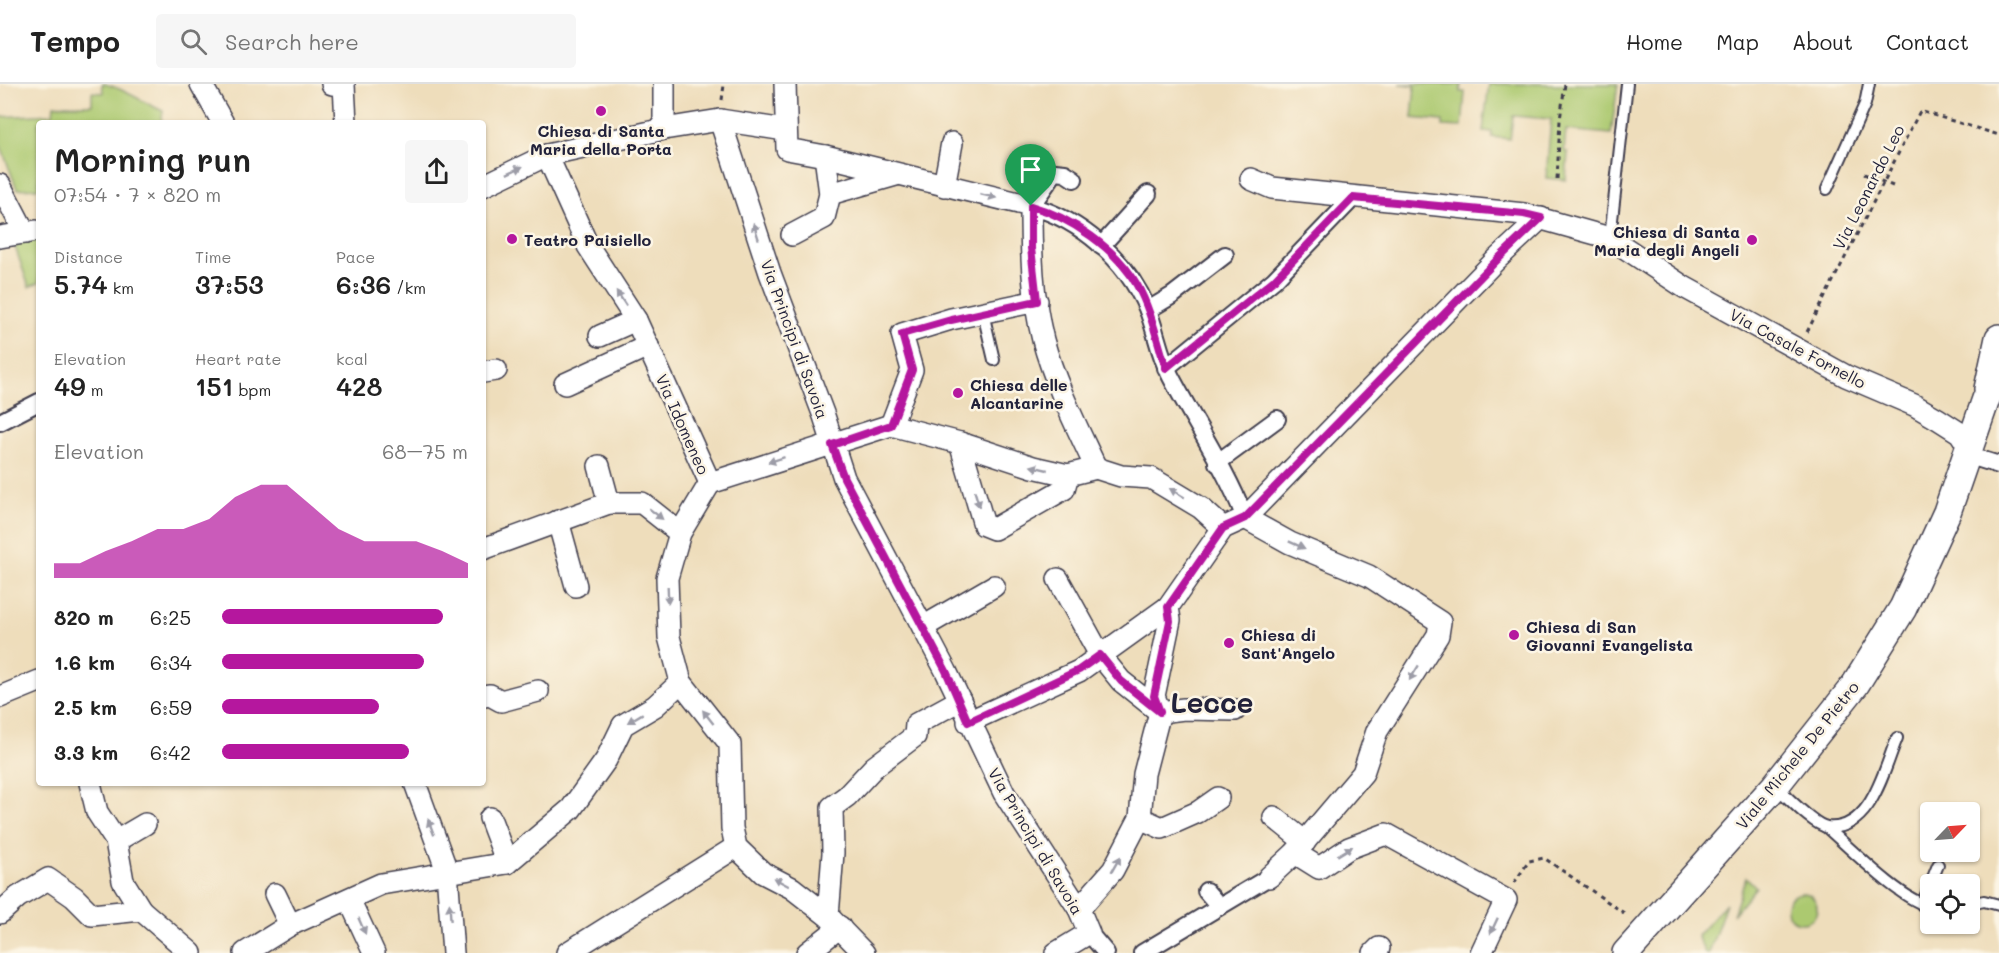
<!DOCTYPE html>
<meta charset="utf-8">
<style>
body{margin:0;font-family:Mali,sans-serif;background:#f6f6f6;color:#222;height:100vh;display:flex;flex-direction:column;font-size:22px;white-space:nowrap}
*{box-sizing:border-box;margin:0}
p{font-size:20px;color:#767676}
.icon{flex:none;width:33px;height:33px;fill:none;stroke:currentColor;stroke-width:2;stroke-linecap:round;stroke-linejoin:round}
.map{position:relative;flex:1;overflow:hidden}
.panel{position:absolute;left:36px;top:36px;width:450px;height:666px;display:flex;flex-direction:column;background:#fff;border-radius:6px;box-shadow:0 2px 4px #0004}
.panel>*{flex:none}
.needle{width:39px;rotate:65deg}
.buttons{position:absolute;left:1920px;top:718px;display:grid;gap:12px}
.buttons a{display:grid;place-items:center;width:60px;height:60px;border-radius:6px;background:#fff;box-shadow:0 2px 4px #0004;font-size:30px}
.pin{position:absolute;display:grid;place-items:center;width:51px;height:51px;color:#fff;margin:-62px -26px;border-radius:50% 50% 50% 0;rotate:-45deg;box-shadow:0 0 6px #0007}
.pin .icon{rotate:45deg}
.round{display:grid;place-items:center;flex:none;width:63px;height:63px;border-radius:6px;background:#f6f6f6}
.headline{display:flex;align-items:center;justify-content:space-between;height:102px;padding:0 18px}
h1{font-size:33px;font-weight:600;line-height:45px}
.stats{display:grid;grid-template-columns:repeat(3,1fr);gap:9px;height:102px;padding:6px 18px}
.stats div{display:grid;align-content:center}
.stats b{font-size:26px;font-weight:600}
.stats small{font-size:16px;font-weight:400}
.stats p{font-size:16px}
.chart{height:168px;padding:12px 18px}
.chart p{display:flex;justify-content:space-between}
.chart svg{width:100%;height:108px;margin-top:6px;fill:#b5179e;opacity:.7}
ul{padding:0 18px;list-style:none;font-size:20px}
li{display:grid;grid-template-columns:96px 72px 1fr;align-items:center;height:45px}
li i{height:15px;border-radius:8px;background:#b5179e}
header{display:flex;align-items:center;gap:36px;box-sizing:border-box;height:84px;padding:0 30px;background:#fff;border-bottom:2px solid #e0e0e0}
header strong{font-size:28px}
nav{display:flex;gap:33px;margin-inline-start:auto;font-size:21px}
.search{width:420px;height:54px;background:#f6f6f6;display:flex;align-items:center;gap:15px;box-sizing:border-box;padding:0 21px;border-radius:6px;color:#767676;font-size:22px}
.map>svg:first-child{display:block}
.green{fill:#acc970;stroke:#677656;stroke-width:1.5}
.lines{fill:none;stroke-linecap:round;stroke-linejoin:round}
.service-casing{stroke:#413e4e;stroke-width:14}
.pedestrian-casing{stroke:#413e4e;stroke-width:20}
.minor-casing{stroke:#413e4e;stroke-width:24}
.tertiary-casing{stroke:#413e4e;stroke-width:30}
.path{stroke:#413e4e;stroke-width:3;stroke-dasharray:4.5 4.5;stroke-linecap:butt}
.service{stroke:#fff;stroke-width:10}
.pedestrian{stroke:#fff;stroke-width:16}
.minor{stroke:#fff;stroke-width:21}
.tertiary{stroke:#fff;stroke-width:27}
.path-bridge{stroke:#413e4e;stroke-width:3;stroke-dasharray:4.5 4.5;stroke-linecap:butt}
.oneway{fill:#9c9ca7}
.route-casing{stroke:#fff;stroke-width:12}
.route{stroke:#b5179e;stroke-width:8}
.poi-dot{fill:#b5179e;stroke:#fcf5e5;stroke-width:2}
.labels{text-anchor:middle;dominant-baseline:central;stroke-width:5;stroke-linejoin:round;paint-order:stroke}
.poi-label{font-size:16px;font-weight:bold;fill:#22223b;stroke:#fcf5e5;text-anchor:start}
.street-label{font-size:16px;fill:#22223b;stroke:#fcf5e5}
.town-label{font-size:28px;font-weight:bold;fill:#22223b;stroke:#fcf5e5}
</style>
<header>
<strong>Tempo</strong>
<div class="search"><svg class="icon" aria-label="search" viewBox="0 0 24 24"><circle cx="10" cy="10" r="6"/><path d="M15 15l6 6"/></svg>Search here</div>
<nav><a>Home</a><a>Map</a><a>About</a><a>Contact</a></nav>
</header>
<div class="map">
<svg width="1999" height="869" viewBox="0 0 1999 869">
<rect width="100%" height="100%" fill="#fcf5e5"/>
<filter id="ink" filterUnits="userSpaceOnUse"><feTurbulence type="fractalNoise" baseFrequency=".0167" numOctaves="2"/><feDisplacementMap in="SourceGraphic" scale="12" xChannelSelector="R" yChannelSelector="G"/><feConvolveMatrix kernelMatrix="1 2 1 2 8 2 1 2 1" color-interpolation-filters="sRGB"/></filter>
<filter id="wash" filterUnits="userSpaceOnUse"><feTurbulence type="fractalNoise" baseFrequency=".008" numOctaves="4" result="noise"/><feDisplacementMap in="SourceGraphic" scale="24" xChannelSelector="R" yChannelSelector="G"/><feGaussianBlur stdDeviation="1.35" result="paint"/><feColorMatrix in="noise" values="0 0 0 0 0 0 0 0 0 0 0 0 0 0 0 0 0 1.4 0 .05"/><feComposite in="paint" operator="in"/></filter>
<g filter="url(#wash)">
<rect width="100%" height="100%" fill="#edb"/>
<g class="green">
<path d="M102 0C116 0 148 21 163 27L161 39H39V104L17 105 0 60V33L53 30 54 21H92V8L103 9Z"/>
<polygon points="1399,0 1461,0 1460,8 1465,8 1462,43 1443,42 1443,37 1412,34 1415,1"/>
<polygon points="1489,0 1618,0 1611,50 1566,46 1564,67 1568,68 1566,96 1546,94 1551,35 1513,32 1510,55 1492,53 1492,48 1483,47"/>
<polygon points="39,153 39,199 29,203 13,157"/>
<polygon points="1746,793 1756,803 1733,831"/>
<circle cx="1802" cy="824" r="15"/>
<polygon points="1726,819 1709,869 1705,869 1697,852"/>
</g>
</g>
<g filter="url(#ink)">
<g class="lines">
<defs>
<g id="service">
<polyline points="1827,105 1865,20 1869,0"/>
<polyline points="1610,154 1627,0"/>
<polyline points="983,229 994,276"/>
<path d="M1775 702C1787 712 1813 741 1827 743 1871 748 1884 685 1897 654"/>
<path d="M1826 743C1849 763 1903 818 1930 822"/>
<polyline points="1970,820 1984,817 1999,821"/>
<polyline points="1922,821 1938,781"/>
</g>
<g id="pedestrian">
<path d="M1074 95 1065 89 1055 88 1031 122C1081 136 1126 175 1147 224 1156 246 1159 271 1171 293 1195 339 1226 385 1245 434"/>
<polyline points="1101,162 1148,110"/>
<polyline points="1148,226 1173,211 1225,171"/>
<polyline points="1166,284 1274,196 1353,114"/>
<polyline points="0,338 39,318"/>
<polyline points="1967,371 1999,381"/>
<polyline points="1217,379 1277,335"/>
<polyline points="1206,807 1219,822"/>
<polyline points="1089,849 1106,869"/>
<polyline points="1142,869 1269,793"/>
</g>
<g id="minor">
<polyline points="201,0 223,39"/>
<polyline points="332,0 344,1 346,39"/>
<path d="M785 0 787 65 825 72 1031 122C1031 166 1032 213 1043 256 1055 300 1077 343 1096 384"/>
<polyline points="720,36 770,189 824,332 844,394 946,587 1004,709 1079,825 1089,849 1056,869"/>
<polyline points="664,45 664,0"/>
<polyline points="547,71 588,162 636,236 710,399"/>
<polyline points="825,72 830,110 896,91"/>
<polyline points="1251,95 1272,104 1524,130 1610,154 1684,203 1846,292 1914,321 1938,335 1960,349 1969,363"/>
<polyline points="0,101 25,149"/>
<polyline points="483,102 547,71 664,45 720,36 785,46"/>
<polyline points="944,102 952,59"/>
<polyline points="792,151 824,134 830,110"/>
<polyline points="0,153 36,147"/>
<polyline points="600,252 636,236"/>
<polyline points="483,288 496,286"/>
<polyline points="565,300 648,262"/>
<polyline points="891,341 912,286 902,250 951,235 1037,217"/>
<polyline points="960,359 984,441 994,445 1064,405 1068,391"/>
<polyline points="599,382 609,419"/>
<polyline points="1096,384 1121,392 1151,394 1201,424 1223,444"/>
<polyline points="710,399 680,449 667,494 669,553 681,598 730,660 732,744 736,763 763,789 792,804 828,832 864,869"/>
<polyline points="710,399 891,341 960,359 1033,383 1068,391 1096,384"/>
<polyline points="1245,434 1290,459 1369,492 1440,538 1438,551 1377,647 1363,689 1295,769 1269,793"/>
<polyline points="558,437 576,502"/>
<polyline points="483,465 609,419 642,419 680,449"/>
<polyline points="1058,495 1100,571 1121,597 1160,628 1184,625 1235,626"/>
<polyline points="923,543 994,502"/>
<polyline points="483,612 490,611 501,617 538,607"/>
<polyline points="0,613 39,597"/>
<polyline points="968,638 1079,587 1168,523 1223,444 1245,434 1497,175 1541,134"/>
<polyline points="90,699 97,728 116,757 123,797 141,826"/>
<polyline points="415,699 447,787 453,869"/>
<polyline points="1274,733 1305,758"/>
<polyline points="490,734 507,779"/>
<polyline points="1140,734 1162,744 1198,728 1218,714"/>
<polyline points="116,757 145,740"/>
<polyline points="1295,769 1319,784 1349,764 1386,750 1506,816 1481,869"/>
<polyline points="275,810 290,841"/>
<polyline points="349,815 374,869"/>
<polyline points="1079,825 1113,786 1140,734 1144,690 1160,628 1154,612 1170,536 1168,523"/>
<polyline points="0,829 18,813 48,795 74,813 92,831 141,826 191,869"/>
<polyline points="828,832 833,769 832,723 847,712 874,683 915,652 916,640 960,616"/>
<polyline points="245,869 290,841 381,800 507,779 571,725 606,676 623,641 655,622 681,598"/>
<polyline points="567,869 736,763"/>
<polyline points="807,869 840,843"/>
<polyline points="1374,869 1379,864"/>
</g>
<g id="tertiary">
<polyline points="1988,305 1999,254"/>
<polyline points="1626,869 1775,702 1855,601 1903,524 1947,428 1986,315 1999,287"/>
</g>
</defs>
<use href="#service" class="service-casing"/>
<use href="#pedestrian" class="pedestrian-casing"/>
<use href="#minor" class="minor-casing"/>
<use href="#tertiary" class="tertiary-casing"/>
<g class="path">
<polyline points="722,16 724,1"/>
<polyline points="1557,95 1560,36 1565,0"/>
<polyline points="1807,248 1920,27 1999,51"/>
<polyline points="1514,799 1529,777 1544,774 1624,829"/>
</g>
<use href="#service" class="service"/>
<use href="#pedestrian" class="pedestrian"/>
<use href="#minor" class="minor"/>
<use href="#tertiary" class="tertiary"/>
<polyline class="path-bridge" points="1864,90 1893,102"/>
</g>
<defs><path id="oneway-solid" d="M-6-.8H1V-3.2L6.5 0L1 3.2V.8H-6Z" transform="scale(1.5)"/></defs>
<g class="oneway">
<use href="#oneway-solid" transform="translate(515 86) rotate(-25)"/>
<use href="#oneway-solid" transform="translate(988 112) rotate(13)"/>
<use href="#oneway-solid" transform="translate(756 147) rotate(-108)"/>
<use href="#oneway-solid" transform="translate(621 214) rotate(-123)"/>
<use href="#oneway-solid" transform="translate(776 376) rotate(162)"/>
<use href="#oneway-solid" transform="translate(1039 384) rotate(-167)"/>
<use href="#oneway-solid" transform="translate(1177 409) rotate(-149)"/>
<use href="#oneway-solid" transform="translate(977 415) rotate(73)"/>
<use href="#oneway-solid" transform="translate(656 430) rotate(38)"/>
<use href="#oneway-solid" transform="translate(1297 461) rotate(24)"/>
<use href="#oneway-solid" transform="translate(668 511) rotate(88)"/>
<use href="#oneway-solid" transform="translate(1414 589) rotate(122)"/>
<use href="#oneway-solid" transform="translate(708 633) rotate(-128)"/>
<use href="#oneway-solid" transform="translate(635 634) rotate(149)"/>
<use href="#oneway-solid" transform="translate(431 743) rotate(-111)"/>
<use href="#oneway-solid" transform="translate(1345 767) rotate(-31)"/>
<use href="#oneway-solid" transform="translate(1116 780) rotate(-60)"/>
<use href="#oneway-solid" transform="translate(781 798) rotate(-152)"/>
<use href="#oneway-solid" transform="translate(450 828) rotate(-94)"/>
<use href="#oneway-solid" transform="translate(362 842) rotate(66)"/>
<use href="#oneway-solid" transform="translate(1494 842) rotate(115)"/>
</g>
</g>
<g class="lines" filter="url(#ink)">
<defs>
<path id="route" d="M1353 114 1524 130 1541 134 1497 176 1245 434 1223 444 1168 523 1170 537 1154 612 1160 628 1121 597 1100 571 1079 586 968 638 946 587 844 394 832 361 891 341 912 286 902 250 951 236 1037 217 1031 164V122C1070 133 1117 165 1137 201 1151 226 1157 256 1166 284L1274 196Z"/>
</defs>
<use href="#route" class="route-casing"/>
<use href="#route" class="route"/>
</g>
<g class="poi-dot">
<circle cx="601" cy="27" r="6"/>
<circle cx="512" cy="155" r="6"/>
<circle cx="1752" cy="156" r="6"/>
<circle cx="958" cy="309" r="6"/>
<circle cx="1514" cy="551" r="6"/>
<circle cx="1229" cy="559" r="6"/>
</g>
<g class="labels">
<g class="poi-label">
<text x="601" y="46" text-anchor="middle">Chiesa di Santa<tspan x="601" dy="18">Maria della Porta</tspan></text>
<text x="1740" y="147" text-anchor="end">Chiesa di Santa<tspan x="1740" dy="18">Maria degli Angeli</tspan></text>
<text x="524" y="155">Teatro Paisiello</text>
<text x="970" y="300">Chiesa delle<tspan x="970" dy="18">Alcantarine</tspan></text>
<text x="1526" y="542">Chiesa di San<tspan x="1526" dy="18">Giovanni Evangelista</tspan></text>
<text x="1241" y="550">Chiesa di<tspan x="1241" dy="18">Sant'Angelo</tspan></text>
</g>
<g class="street-label">
<text transform="translate(1868 103) rotate(-63)">Via Leonardo Leo</text>
<text transform="translate(795 255) rotate(70)">Via Principi di Savoia</text>
<text transform="translate(1798 264) rotate(28)">Via Casale Fornello</text>
<text transform="translate(683 340) rotate(66)">Via Idomeneo</text>
<text transform="translate(1797 671) rotate(-51)">Viale Michele De Pietro</text>
<text transform="translate(1036 757) rotate(59)">Via Principi di Savoia</text>
</g>
<g class="town-label">
<text x="1212" y="618">Lecce</text>
</g>
</g>
</svg>
<div class="buttons">
<a><svg class="needle" viewBox="-14 -14 28 28"><path d="M0-13l5 13h-10z" fill="#e53935"/><path d="M0 13l5-13h-10z" fill="#767676"/></svg></a>
<a><svg class="icon" aria-label="locate" viewBox="0 0 24 24"><circle cx="12" cy="12" r="6"/><path d="M12 2v4M12 18v4M2 12h4M18 12h4"/></svg></a>
</div>
<div class="pin" style="left:1031px;top:122px;background:#1e9e55"><svg class="icon" aria-label="arrive" viewBox="0 0 24 24"><path d="M6 21V4h12l-3 4 3 4H6"/></svg></div>
<section class="panel">
<div class="headline"><div><h1>Morning run</h1><p>07:54 · 7 × 820 m</p></div><a class="round"><svg class="icon" aria-label="share" viewBox="0 0 24 24"><path d="M12 15V3M7 8l5-5 5 5M5 13v7h14v-7"/></svg></a></div>
<div class="stats">
<div><p>Distance</p><b>5.74<small> km</small></b></div>
<div><p>Time</p><b>37:53</b></div>
<div><p>Pace</p><b>6:36<small> /km</small></b></div>
</div>
<div class="stats">
<div><p>Elevation</p><b>49<small> m</small></b></div>
<div><p>Heart rate</p><b>151<small> bpm</small></b></div>
<div><p>kcal</p><b>428</b></div>
</div>
<div class="chart"><p><span>Elevation</span>68–75 m</p>
<svg viewBox="0 0 160 44" preserveAspectRatio="none"><path d="M0 44V38L10 38L20 33L30 29L40 24L50 24L60 20L70 11L80 6L90 6L100 15L110 24L120 29L130 29L140 29L150 33L160 38V44z"/></svg>
</div>
<ul>
<li><b>820 m</b>6:25<i style="width:90%"></i></li>
<li><b>1.6 km</b>6:34<i style="width:82%"></i></li>
<li><b>2.5 km</b>6:59<i style="width:64%"></i></li>
<li><b>3.3 km</b>6:42<i style="width:76%"></i></li>
</ul>
</section>
</div>
